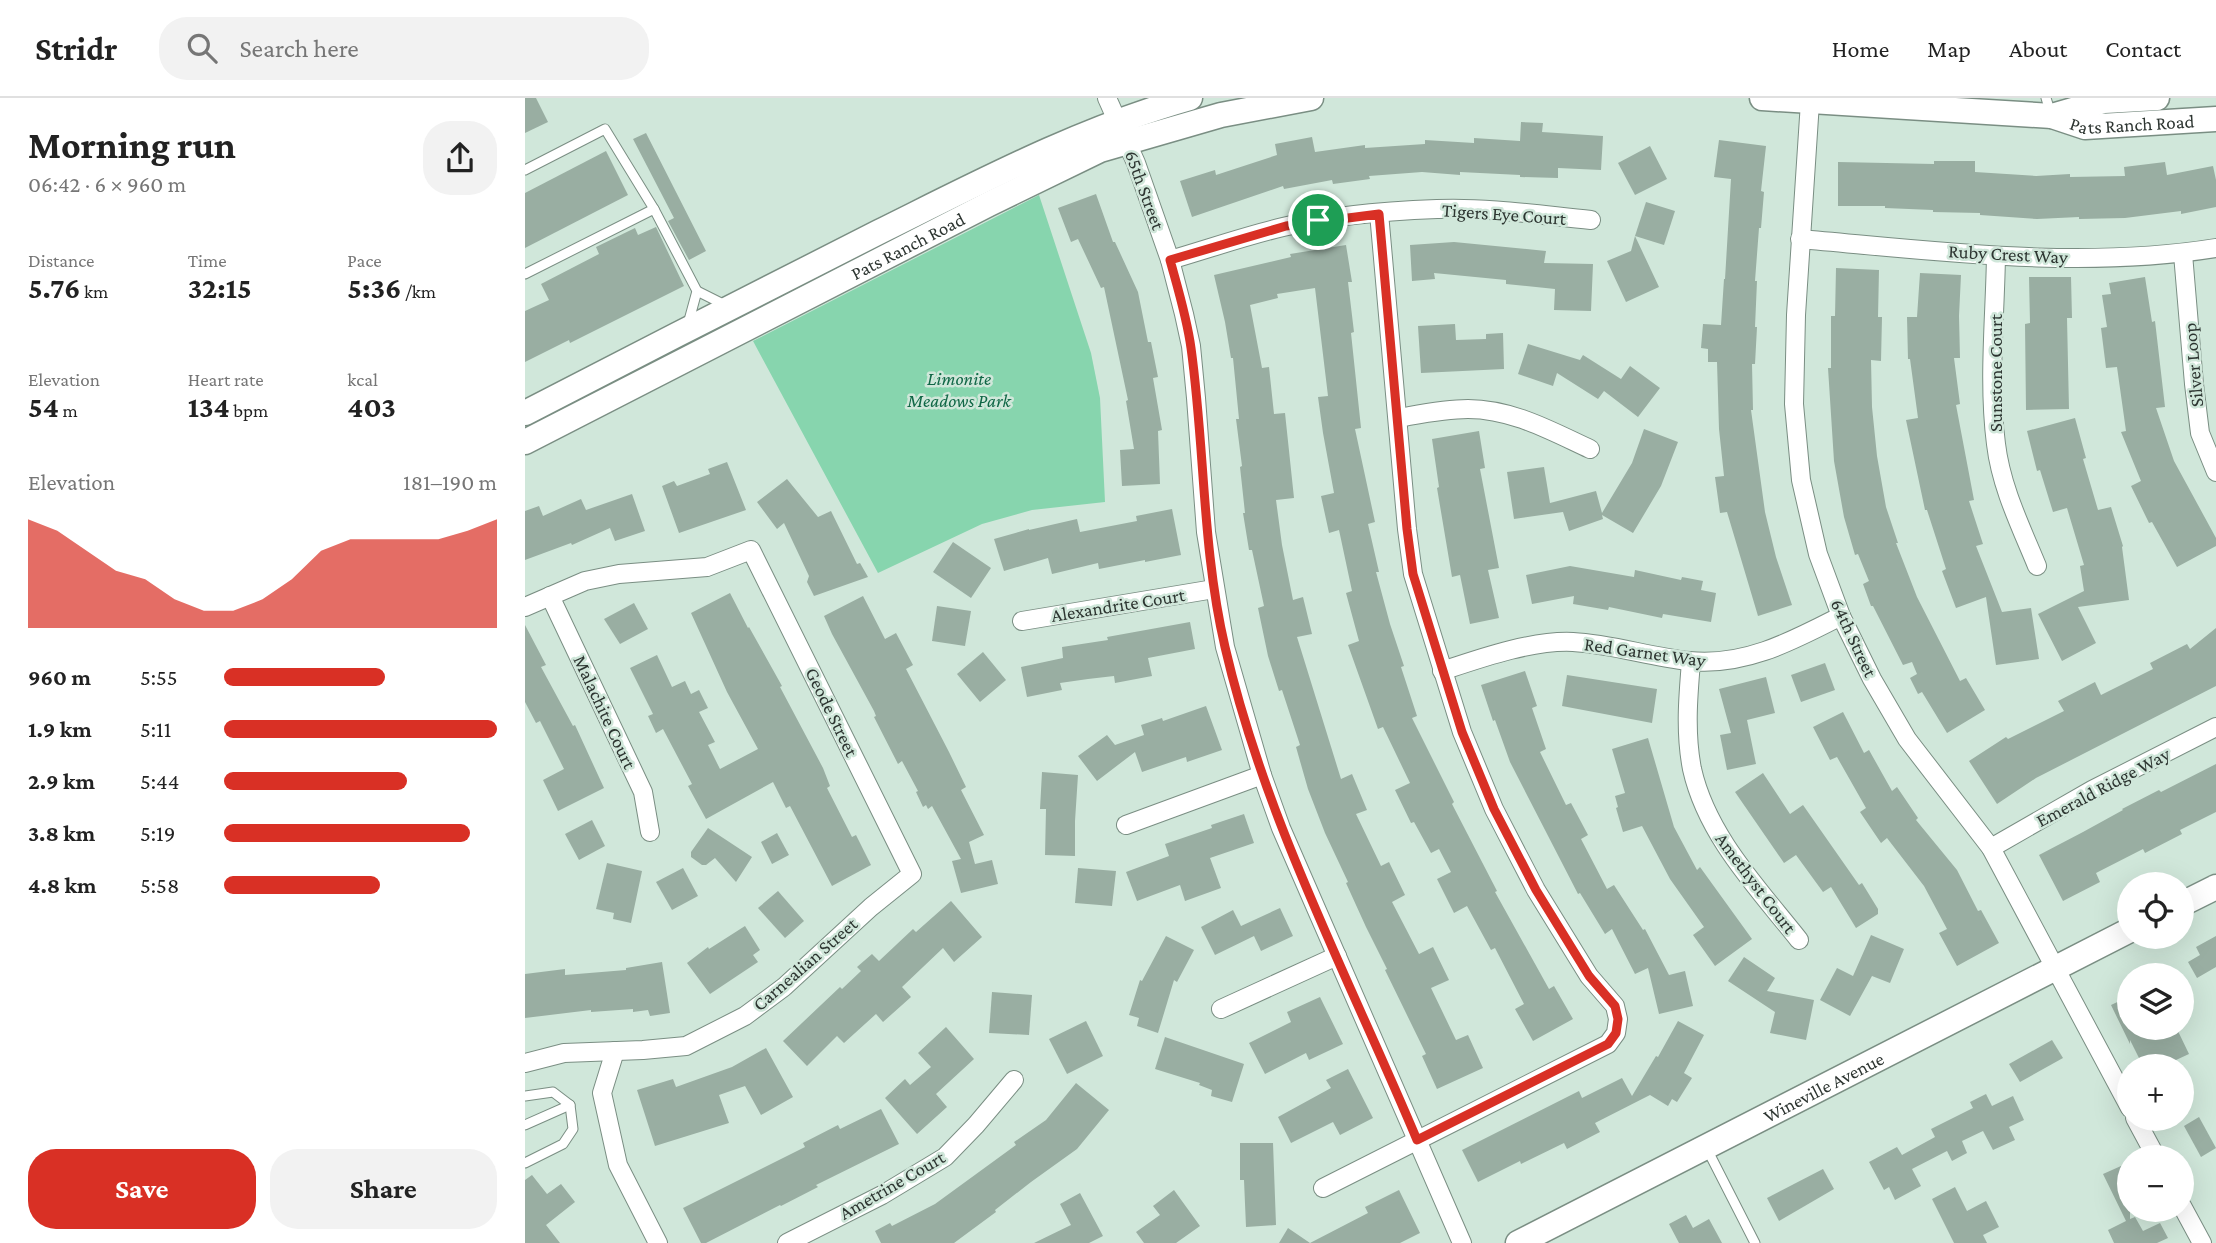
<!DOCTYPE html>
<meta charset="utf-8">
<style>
body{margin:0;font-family:"Crimson Pro",serif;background:#f2f2f2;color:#222;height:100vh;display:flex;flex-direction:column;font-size:26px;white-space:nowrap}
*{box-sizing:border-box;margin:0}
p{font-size:23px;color:#767676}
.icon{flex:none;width:38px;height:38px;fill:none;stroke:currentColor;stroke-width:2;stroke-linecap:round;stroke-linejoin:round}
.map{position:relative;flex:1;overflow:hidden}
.sheet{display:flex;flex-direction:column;background:#fff;width:525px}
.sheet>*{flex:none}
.tools{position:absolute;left:1592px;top:774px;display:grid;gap:14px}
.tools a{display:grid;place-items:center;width:77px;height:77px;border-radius:50%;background:#fff;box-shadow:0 7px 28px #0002;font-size:35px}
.pin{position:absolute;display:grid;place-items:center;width:60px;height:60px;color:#fff;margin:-30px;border:4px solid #fff;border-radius:50%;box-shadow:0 2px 7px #0007}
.round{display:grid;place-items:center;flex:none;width:74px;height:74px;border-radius:28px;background:#f2f2f2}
.summary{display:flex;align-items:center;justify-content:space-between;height:119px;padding:0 28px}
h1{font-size:38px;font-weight:700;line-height:52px}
.figures{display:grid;grid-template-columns:repeat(3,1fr);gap:10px;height:119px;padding:7px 28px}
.figures div{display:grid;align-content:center}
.figures b{font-size:30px;font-weight:700}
.figures small{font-size:19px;font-weight:400}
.figures p{font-size:19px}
.chart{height:196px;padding:14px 28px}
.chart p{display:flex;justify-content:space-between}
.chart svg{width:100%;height:126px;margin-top:7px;fill:#d93025;opacity:.7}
.action{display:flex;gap:14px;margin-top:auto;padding:14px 28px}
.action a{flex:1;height:80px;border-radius:28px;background:#d93025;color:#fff;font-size:28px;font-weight:700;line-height:80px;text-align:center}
.action a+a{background:#f2f2f2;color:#222}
ul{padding:0 28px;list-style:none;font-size:23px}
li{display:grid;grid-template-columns:112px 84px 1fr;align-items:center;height:52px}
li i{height:18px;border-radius:9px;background:#d93025}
header{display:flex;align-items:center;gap:42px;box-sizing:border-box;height:98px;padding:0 35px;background:#fff;border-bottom:2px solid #e0e0e0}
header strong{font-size:33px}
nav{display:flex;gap:38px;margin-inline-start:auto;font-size:24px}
.search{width:490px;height:63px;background:#f2f2f2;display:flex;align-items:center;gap:18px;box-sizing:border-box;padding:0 24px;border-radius:28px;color:#767676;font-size:26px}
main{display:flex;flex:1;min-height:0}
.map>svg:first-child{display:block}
.green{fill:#87d5ae}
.building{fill:#99aea2}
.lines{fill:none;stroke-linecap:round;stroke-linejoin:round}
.lane-casing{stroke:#7a8e83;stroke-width:11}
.street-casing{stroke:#7a8e83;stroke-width:20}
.secondary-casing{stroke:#7a8e83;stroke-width:27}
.lane{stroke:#fff;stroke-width:9}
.street{stroke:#fff;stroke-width:18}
.secondary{stroke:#fff;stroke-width:24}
.route-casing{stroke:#fff;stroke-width:14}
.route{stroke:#d93025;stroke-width:9}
.labels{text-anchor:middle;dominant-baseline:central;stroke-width:5;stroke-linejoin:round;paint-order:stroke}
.street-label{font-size:19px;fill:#2d3531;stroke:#d0e7da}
.park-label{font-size:19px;font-style:italic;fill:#106746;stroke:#d0e7da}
</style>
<header>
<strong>Stridr</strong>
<div class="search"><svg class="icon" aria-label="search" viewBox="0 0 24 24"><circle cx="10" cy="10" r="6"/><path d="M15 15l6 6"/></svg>Search here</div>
<nav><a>Home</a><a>Map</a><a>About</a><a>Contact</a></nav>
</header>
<main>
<section class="sheet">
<div class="summary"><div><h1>Morning run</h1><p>06:42 · 6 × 960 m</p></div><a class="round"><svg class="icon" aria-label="share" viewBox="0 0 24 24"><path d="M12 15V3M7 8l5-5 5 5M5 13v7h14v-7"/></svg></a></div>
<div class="figures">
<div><p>Distance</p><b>5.76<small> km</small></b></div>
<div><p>Time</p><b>32:15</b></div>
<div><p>Pace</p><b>5:36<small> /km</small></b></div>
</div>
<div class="figures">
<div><p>Elevation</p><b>54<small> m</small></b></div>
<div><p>Heart rate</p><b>134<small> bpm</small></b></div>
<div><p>kcal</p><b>403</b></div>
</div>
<div class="chart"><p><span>Elevation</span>181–190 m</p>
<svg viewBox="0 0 160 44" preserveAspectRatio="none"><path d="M0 44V6L10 10L20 17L30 24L40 27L50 34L60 38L70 38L80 34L90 27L100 17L110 13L120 13L130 13L140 13L150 10L160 6V44z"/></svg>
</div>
<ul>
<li><b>960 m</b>5:55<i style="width:59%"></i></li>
<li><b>1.9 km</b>5:11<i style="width:100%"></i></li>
<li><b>2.9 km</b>5:44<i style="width:67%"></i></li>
<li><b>3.8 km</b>5:19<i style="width:90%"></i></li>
<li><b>4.8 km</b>5:58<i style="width:57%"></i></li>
</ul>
<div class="action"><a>Save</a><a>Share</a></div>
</section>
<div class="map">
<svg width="1691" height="1145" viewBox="0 0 1691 1145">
<rect width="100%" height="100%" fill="#d0e7da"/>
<polygon class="green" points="514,97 566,255 575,300 580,404 507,412 457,426 353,475 228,243"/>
<g class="building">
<polygon points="0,0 11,0 23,24 0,35"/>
<polygon points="996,24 1018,25 1017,34 1078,38 1076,72 1033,70 1033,80 995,79 995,77 935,74 935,77 897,74 844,78 845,81 808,86 807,82 759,91 758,88 667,119 655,83 690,72 691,77 752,57 750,46 787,39 790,54 840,47 840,50 900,46 900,42 949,45 949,40 995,43"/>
<polygon points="121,35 181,153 164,162 143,123 149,120 108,41"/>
<polygon points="1194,42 1241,48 1236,93 1239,94 1236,130 1234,130 1230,183 1232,183 1230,229 1232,229 1230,266 1227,266 1228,312 1226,312 1240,414 1251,459 1267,507 1233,518 1202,414 1195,415 1190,379 1199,378 1194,331 1192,264 1183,264 1183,251 1176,250 1178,226 1196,227 1199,181 1200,181 1206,81 1189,79"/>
<polygon points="1125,48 1142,81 1110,97 1093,65"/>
<polygon points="81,53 103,97 0,150 0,95"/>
<polygon points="1409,63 1450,63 1450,74 1511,78 1545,76 1545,79 1600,78 1599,69 1640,64 1642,77 1688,68 1691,82 1691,109 1656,116 1656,113 1600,120 1554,121 1554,119 1512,121 1455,117 1455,115 1408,114 1408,112 1360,110 1360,108 1313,108 1313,64 1409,66"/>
<polygon points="571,96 588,144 590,144 613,194 623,244 626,244 633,279 628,280 637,332 633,333 635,386 597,388 595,352 609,351 601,303 603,302 579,189 576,190 553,141 546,144 533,110"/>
<polygon points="1121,104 1150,113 1139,147 1110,138"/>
<polygon points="131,129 159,188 45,245 44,242 0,264 0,213 24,202 16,186 74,156 71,149 110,130 113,137"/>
<polygon points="1110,138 1134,189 1101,204 1082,163 1106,153"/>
<polygon points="929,144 1021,153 1019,165 1068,166 1066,213 1029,212 1030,191 981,186 981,182 909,175 910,181 887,183 885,147"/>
<polygon points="821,147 827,184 823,184 829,234 826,235 836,330 830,331 850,424 843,426 854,474 851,474 865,526 879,568 876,569 892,618 887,620 929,704 927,706 972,793 970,794 1024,891 1029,888 1048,921 1008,943 990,911 999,906 970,850 966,852 942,808 929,815 912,781 926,774 914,751 906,755 889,724 886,725 870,692 885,685 858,629 853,631 823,547 834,543 821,495 827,493 814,432 804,435 796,398 809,395 798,335 793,299 803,298 790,190 752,196 753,200 725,207 737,270 744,269 749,316 760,315 769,400 751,402 757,447 768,502 778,499 787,536 772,539 816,681 827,676 842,712 831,716 856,768 864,764 880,797 867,804 894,856 908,849 924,882 906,890 931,942 943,937 958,970 912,991 897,958 901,956 860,872 862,871 841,829 821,785 823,784 800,735 783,691 771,649 775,647 757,592 754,593 743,558 733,510 739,508 727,452 724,452 718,415 720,415 715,369 717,368 711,321 714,321 708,260 706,260 700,224 689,177 766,159 765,156"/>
<polygon points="1311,170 1354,172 1353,219 1357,219 1356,263 1346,262 1347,309 1352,358 1361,409 1373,445 1371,445 1392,499 1435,583 1441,580 1460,612 1422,635 1397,594 1393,596 1385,580 1392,576 1387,564 1378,567 1348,508 1346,508 1338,486 1344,483 1333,456 1330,457 1319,419 1309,363 1303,270 1306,270 1306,218 1310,218"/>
<polygon points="1395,175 1436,177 1434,218 1435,260 1429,260 1435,306 1431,307 1449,402 1444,403 1458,446 1451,448 1477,514 1506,510 1514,561 1471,567 1461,499 1431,510 1417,473 1421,471 1402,412 1400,412 1381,322 1393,320 1385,261 1383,261 1382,219 1392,219"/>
<polygon points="1504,179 1546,179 1547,220 1542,220 1544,311 1501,312 1500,226 1505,225"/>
<polygon points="1620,179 1627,224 1630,223 1640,309 1631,310 1649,363 1691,440 1691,448 1652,469 1627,424 1624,425 1606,388 1616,383 1596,334 1601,333 1592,269 1581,270 1576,230 1582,229 1577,197 1586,196 1584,185"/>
<polygon points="930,226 931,242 961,241 961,236 978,235 979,271 896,275 893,228"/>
<polygon points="1003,246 1055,262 1058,257 1096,281 1105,268 1135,290 1113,319 1079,293 1073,301 1032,275 1028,288 993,276"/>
<polygon points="1550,320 1561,360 1558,361 1573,412 1586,409 1598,448 1597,449 1604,502 1553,509 1571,545 1537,563 1513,516 1559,493 1555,468 1559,467 1542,410 1528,414 1515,372 1512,373 1502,333"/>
<polygon points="1119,331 1153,344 1136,388 1108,435 1077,417 1078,421 1044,433 1038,414 989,421 982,374 1019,369 1025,405 1071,393 1077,415 1107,365"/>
<polygon points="954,333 960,370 955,371 974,470 963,472 974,520 945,526 935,477 927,479 912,390 914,389 907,341"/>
<polygon points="202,364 221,412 154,435 137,388 149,383 152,388 185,376 183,371"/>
<polygon points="262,381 293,419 306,413 332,466 335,465 343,479 289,498 282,484 284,478 259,425 252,431 232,404"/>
<polygon points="107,396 120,433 90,443 85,430 47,447 46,445 0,462 0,413 14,408 18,418 56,401 61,412"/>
<polygon points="647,411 656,457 620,464 620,462 574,471 573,465 527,476 523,460 479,473 469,441 504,431 504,432 552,421 555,434 612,423 611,418"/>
<polygon points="428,444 466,470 446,500 408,474"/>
<polygon points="1045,468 1109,479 1110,472 1156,482 1157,479 1178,483 1176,492 1191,495 1186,524 1138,516 1137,520 1084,509 1083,512 1048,506 1049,498 1007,506 1001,477"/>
<polygon points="205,495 223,530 224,529 257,588 255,589 298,670 305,688 302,690 327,739 331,737 346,767 307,788 265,708 261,710 248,684 181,721 163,688 167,686 138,631 131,635 123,618 128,616 105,570 132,557 147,589 160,583 166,596 174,592 183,610 174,614 190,644 183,647 195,671 233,651 202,594 166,515"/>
<polygon points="338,498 360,541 371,535 388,567 381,571 424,654 441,689 436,692 459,737 444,744 450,766 467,762 473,786 436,795 427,763 436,761 407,708 403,711 401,707 398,709 391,694 393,693 377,663 373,666 349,619 351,618 349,613 307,536 299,518"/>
<polygon points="109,505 123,531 95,546 79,521"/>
<polygon points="412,508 446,513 440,548 407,543"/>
<polygon points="665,524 670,551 623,560 627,578 590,585 589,578 563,581 535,585 537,592 502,599 496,569 538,560 537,549 583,542 582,539"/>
<polygon points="0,527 21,567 16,569 48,628 50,627 79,690 33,713 18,682 39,671 15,623 11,625 0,604"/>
<polygon points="1691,530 1691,588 1511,680 1472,706 1444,663 1481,639 1483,641 1539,613 1533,603 1570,584 1576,597 1628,571 1625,565 1662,546 1665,551"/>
<polygon points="458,554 481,582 455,604 432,576"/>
<polygon points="1300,565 1310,592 1276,604 1266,577"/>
<polygon points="1000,573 1012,608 1007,610 1021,651 1015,654 1041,707 1046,705 1063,737 1056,741 1082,791 1089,787 1118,832 1120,831 1144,877 1160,873 1168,908 1134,916 1123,870 1110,876 1087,831 1080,836 1055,795 1053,796 985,664 970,622 968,623 956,587"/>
<polygon points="1042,577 1132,591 1127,625 1037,608"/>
<polygon points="1241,579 1250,615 1222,622 1231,666 1202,672 1195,637 1206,635 1194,591"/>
<polygon points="681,608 697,652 662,664 661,659 617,674 610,654 572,683 553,658 582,637 590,647 619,637 616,627 637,620 638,623"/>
<polygon points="1318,614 1339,655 1344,652 1367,693 1372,689 1393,720 1391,722 1432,772 1453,813 1456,812 1474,845 1432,868 1414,835 1422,831 1399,788 1362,740 1356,745 1335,714 1341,710 1312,659 1305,662 1288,629"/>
<polygon points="1123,640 1149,729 1172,772 1175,769 1227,841 1190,868 1168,837 1179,829 1145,781 1117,728 1098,734 1091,710 1093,709 1090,698 1100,695 1087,651"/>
<polygon points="1691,666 1691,714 1655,732 1657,736 1620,755 1618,751 1571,775 1575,784 1538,803 1514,757 1558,734 1598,712 1597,711 1634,692 1636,694"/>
<polygon points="517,674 553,677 550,723 550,758 520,757 521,711 515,711"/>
<polygon points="1238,675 1265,716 1278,707 1334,787 1337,785 1353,811 1353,816 1331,830 1306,789 1298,794 1271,757 1259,765 1210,694"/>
<polygon points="719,716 729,745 685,760 696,790 660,803 655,787 612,803 601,774 644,758 640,746 687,730 686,727"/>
<polygon points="67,722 80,748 54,762 40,736"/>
<polygon points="183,730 227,759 211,784 190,760 181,767 177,767 166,759 166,754"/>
<polygon points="252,735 264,757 247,766 236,744"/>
<polygon points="82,765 117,773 106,825 88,821 89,815 71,811"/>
<polygon points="158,770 173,798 147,812 131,784"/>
<polygon points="553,770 591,773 587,808 550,805"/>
<polygon points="253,793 279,823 260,840 233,810"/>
<polygon points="426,803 457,839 429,864 418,850 377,889 386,899 358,924 351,916 319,945 312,938 282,968 258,943 315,889 317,891 336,873 332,869 347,856 354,863 388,831 391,834"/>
<polygon points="755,810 768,838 736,853 729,838 690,857 676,829 708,812 716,828"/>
<polygon points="220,828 235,852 228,857 233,864 185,896 162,865 183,849 184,851"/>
<polygon points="1346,837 1379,851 1365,885 1347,878 1325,918 1295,902 1312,870 1328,878"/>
<polygon points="641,838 669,852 652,884 649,882 633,935 612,928 614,920 604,917 615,882 617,883"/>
<polygon points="1691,838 1691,869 1672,880 1663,864 1675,857 1671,849"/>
<polygon points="1219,859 1250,880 1242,893 1289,902 1281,942 1245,935 1250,914 1203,883"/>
<polygon points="137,864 145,915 125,918 123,912 108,914 108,911 66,914 66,912 0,920 0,876 40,871 40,877 101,872 101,870"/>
<polygon points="467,894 507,897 504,937 464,935"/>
<polygon points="1605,898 1605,929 1651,929 1664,956 1638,968 1630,968 1626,959 1616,964 1605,942 1605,946 1586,907"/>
<polygon points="795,899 818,946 784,962 781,955 740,976 724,945 766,924 762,914"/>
<polygon points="561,923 578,958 542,976 524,941"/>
<polygon points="1153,923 1179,937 1159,975 1167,980 1152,1004 1147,1001 1143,1008 1125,997 1070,1025 1075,1034 1042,1051 1039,1045 996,1066 995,1063 953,1084 937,1052 1054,993 1057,1000 1097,980 1107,998 1131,958 1133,959"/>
<polygon points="421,929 449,961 411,996 422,1009 392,1036 360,1000 380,981 385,987 406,969 393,955"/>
<polygon points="640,939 719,966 707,1004 686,998 687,992 674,987 675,985 630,971"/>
<polygon points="1527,942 1538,960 1495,984 1484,966"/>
<polygon points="241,950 268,999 236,1017 220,988 194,997 204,1025 130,1048 112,992 148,981 151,989 207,969"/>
<polygon points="823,971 848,1020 815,1037 808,1024 766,1045 753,1019 806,990 801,982"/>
<polygon points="551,985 584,1012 552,1051 506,1084 470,1112 471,1114 429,1145 356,1145 350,1133 365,1125 367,1128 410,1106 491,1047 489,1044 521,1022"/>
<polygon points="1461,996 1467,1008 1488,998 1499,1022 1484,1029 1490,1042 1468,1052 1458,1033 1437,1043 1442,1055 1427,1063 1422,1053 1387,1071 1396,1088 1370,1102 1364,1089 1359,1092 1344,1064 1372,1049 1377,1057 1410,1039 1406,1031 1448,1010 1445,1004"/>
<polygon points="356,1011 374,1046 291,1087 293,1089 256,1108 255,1107 181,1145 176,1145 158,1110 280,1049 278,1045 313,1027 315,1031"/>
<polygon points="1674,1019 1691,1050 1676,1059 1659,1028"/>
<polygon points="715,1045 748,1045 751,1127 721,1129 719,1082 715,1082"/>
<polygon points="1596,1068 1605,1086 1605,1121 1610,1119 1618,1133 1635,1125 1643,1140 1632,1145 1589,1145 1583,1132 1601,1123 1578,1076"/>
<polygon points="1298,1071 1309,1091 1254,1123 1242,1100"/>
<polygon points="7,1077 22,1096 36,1086 50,1104 21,1127 35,1145 0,1145 0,1082"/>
<polygon points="1430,1089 1442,1113 1461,1103 1474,1129 1458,1137 1462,1145 1429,1145 1407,1101"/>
<polygon points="649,1092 675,1128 651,1145 619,1145 611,1134 635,1117 628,1108"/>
<polygon points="874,1092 895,1135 875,1145 754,1145 763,1130 785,1145 843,1115 840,1109"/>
<polygon points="555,1095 578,1138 564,1145 509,1145 546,1127 535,1106"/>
<polygon points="1161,1117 1168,1130 1184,1121 1197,1145 1154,1145 1144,1126"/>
</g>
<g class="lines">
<defs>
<g id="lane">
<polyline points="1521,0 1526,16"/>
<polyline points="0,72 80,31 129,111 172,193 163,226"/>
<polyline points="0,176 129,111"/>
<polyline points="172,193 202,208"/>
<polyline points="0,998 28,994 45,1007 48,1031 38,1046 0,1065"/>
<polyline points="0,1027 45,1007"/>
<polyline points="1182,1051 1230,1145"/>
</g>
<g id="street">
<polyline points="582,0 611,65 645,162 659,216 666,248 671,300 681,434 700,549 737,677 756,730 937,1145"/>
<polyline points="1285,4 1271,217 1269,306 1276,382 1293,456 1316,518 1347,581 1382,641 1466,750 1605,1010"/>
<path d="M1275 141C1412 153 1554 172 1691 150"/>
<polyline points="1658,156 1669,286 1675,335 1691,374"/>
<path d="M1471 158C1470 220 1463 284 1471 346 1476 389 1496 429 1512 468"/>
<path d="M645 162C683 151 720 138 758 129 807 117 861 113 912 111 963 109 1015 117 1066 122"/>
<path d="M873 320C896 316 919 311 943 311 987 311 1026 333 1065 351"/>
<polyline points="25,498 118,694 125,734"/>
<polyline points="0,509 60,483 94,476 182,469 226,452 387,776 346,809 259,889 220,918 161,948 118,952 39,955 0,965"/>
<polyline points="497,523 689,491"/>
<path d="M1166 564C1163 599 1160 635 1167 671 1182 738 1233 790 1274 842"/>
<path d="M917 573C956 560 1007 542 1048 544 1087 546 1125 559 1164 563 1220 569 1269 542 1316 518"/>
<polyline points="601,727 737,677"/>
<polyline points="1466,750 1567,692 1691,629"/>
<polyline points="696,911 812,858"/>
<polyline points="90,953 77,995 93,1067 133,1145"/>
<polyline points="1610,1020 1631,1059"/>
<polyline points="798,1090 1083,946 1091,935 1093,921 1090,908 1064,878 1011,792 969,711 937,634 888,476 882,431 854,115"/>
<polyline points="1657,1108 1677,1145"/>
<polyline points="262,1145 357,1097 420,1059 451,1027 489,982"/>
</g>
<g id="secondary">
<polyline points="1237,0 1527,18 1579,3 1632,0"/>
<path id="s1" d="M1527 18 1560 29 1691 21"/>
<path d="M0 315C118 254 235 194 354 134 455 84 555 31 665 0"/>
<path id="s2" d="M0 344 464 106 575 52 696 17 786 0"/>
<polyline points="1657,806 1691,789"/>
<path id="s3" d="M993 1145 1605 832"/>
</g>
</defs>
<use href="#lane" class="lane-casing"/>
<use href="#street" class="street-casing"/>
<use href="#secondary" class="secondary-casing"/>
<use href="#lane" class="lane"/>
<use href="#street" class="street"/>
<use href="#secondary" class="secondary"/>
</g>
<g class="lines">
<defs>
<path id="route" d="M854 116 882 431 888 476 937 634 969 711 1011 792 1064 878 1090 908 1093 921 1091 935 1083 946 892 1042C824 880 740 722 700 549 677 451 680 350 666 250 662 220 653 191 645 162L761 128Z"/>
</defs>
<use href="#route" class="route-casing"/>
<use href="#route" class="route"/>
</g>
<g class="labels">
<g class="street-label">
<text stroke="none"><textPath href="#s1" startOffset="82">Pats Ranch Road</textPath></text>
<text transform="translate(620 92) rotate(70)">65th Street</text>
<text transform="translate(979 116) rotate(4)">Tigers Eye Court</text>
<text stroke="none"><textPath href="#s2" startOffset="430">Pats Ranch Road</textPath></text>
<text transform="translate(1483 156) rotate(3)">Ruby Crest Way</text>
<text transform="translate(1668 267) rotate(-95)">Silver Loop</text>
<text transform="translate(1470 275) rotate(-90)">Sunstone Court</text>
<text transform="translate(593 507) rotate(-9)">Alexandrite Court</text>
<text transform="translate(1329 540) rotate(65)">64th Street</text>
<text transform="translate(1120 554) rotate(8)">Red Garnet Way</text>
<text transform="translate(80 614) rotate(65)">Malachite Court</text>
<text transform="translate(307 614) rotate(64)">Geode Street</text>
<text transform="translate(1578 689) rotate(-28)">Emerald Ridge Way</text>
<text transform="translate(1231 785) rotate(53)">Amethyst Court</text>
<text transform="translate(280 866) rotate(-41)">Carnealian Street</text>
<text stroke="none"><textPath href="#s3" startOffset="343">Wineville Avenue</textPath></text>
<text transform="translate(367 1087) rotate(-30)">Ametrine Court</text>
</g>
<g class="park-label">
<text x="434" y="280">Limonite<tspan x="434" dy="22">Meadows Park</tspan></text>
</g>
</g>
</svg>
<div class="tools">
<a><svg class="icon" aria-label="locate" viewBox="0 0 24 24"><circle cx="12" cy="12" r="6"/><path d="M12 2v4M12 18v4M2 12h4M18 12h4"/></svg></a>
<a><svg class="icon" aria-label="layers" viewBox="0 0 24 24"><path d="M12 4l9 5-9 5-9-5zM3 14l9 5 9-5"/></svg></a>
<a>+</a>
<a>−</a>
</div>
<div class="pin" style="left:793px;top:122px;background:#1e9e55"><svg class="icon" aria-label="arrive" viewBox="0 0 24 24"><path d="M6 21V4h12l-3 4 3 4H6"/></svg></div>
</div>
</main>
